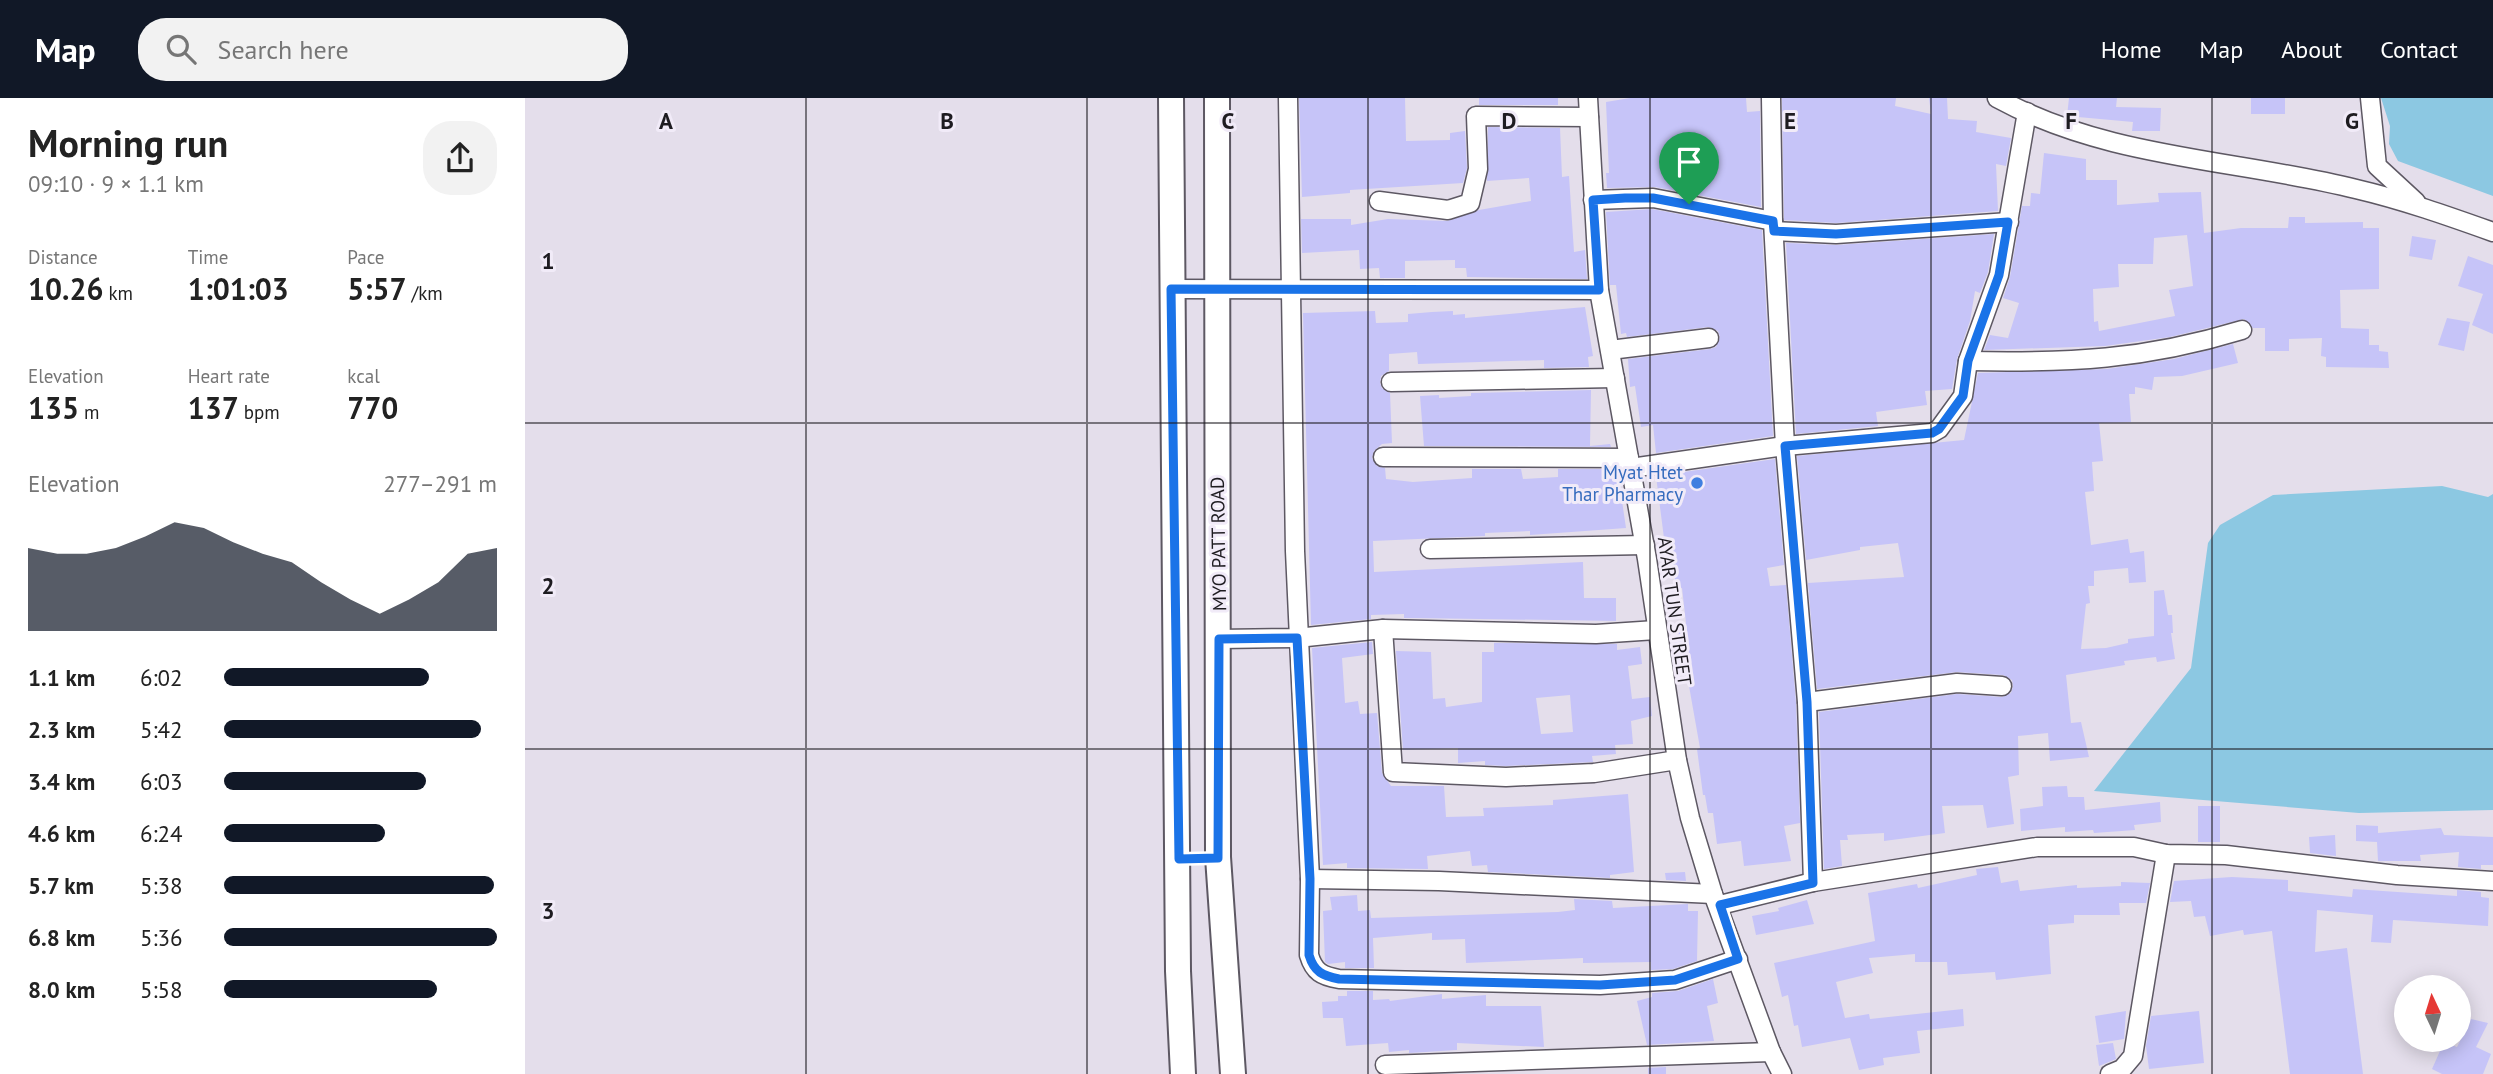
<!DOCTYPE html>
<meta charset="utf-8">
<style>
body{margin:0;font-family:"PT Sans",sans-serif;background:#f2f2f2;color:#222;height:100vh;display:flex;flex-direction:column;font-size:26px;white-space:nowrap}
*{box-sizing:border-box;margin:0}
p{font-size:23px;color:#767676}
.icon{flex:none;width:38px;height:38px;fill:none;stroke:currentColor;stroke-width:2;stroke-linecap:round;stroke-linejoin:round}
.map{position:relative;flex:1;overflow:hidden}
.panel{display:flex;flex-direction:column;background:#fff;width:525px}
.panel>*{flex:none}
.needle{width:46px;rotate:356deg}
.tools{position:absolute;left:1869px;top:877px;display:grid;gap:14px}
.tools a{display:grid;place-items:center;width:77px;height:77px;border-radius:50%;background:#fff;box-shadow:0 4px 18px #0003;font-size:35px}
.pin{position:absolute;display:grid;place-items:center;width:60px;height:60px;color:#fff;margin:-72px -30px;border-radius:50% 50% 50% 0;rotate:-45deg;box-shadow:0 0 7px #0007}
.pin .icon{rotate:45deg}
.round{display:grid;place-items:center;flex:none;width:74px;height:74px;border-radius:28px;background:#f2f2f2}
.summary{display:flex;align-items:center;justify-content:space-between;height:119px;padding:0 28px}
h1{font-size:38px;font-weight:600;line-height:52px}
.figures{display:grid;grid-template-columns:repeat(3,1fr);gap:10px;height:119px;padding:7px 28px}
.figures div{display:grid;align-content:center}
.figures b{font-size:30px;font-weight:600}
.figures small{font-size:19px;font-weight:400}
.figures p{font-size:19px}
.chart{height:196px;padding:14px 28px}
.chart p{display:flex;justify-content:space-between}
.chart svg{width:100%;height:126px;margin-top:7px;fill:#111827;opacity:.7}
ul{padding:0 28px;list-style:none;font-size:23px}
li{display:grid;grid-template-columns:112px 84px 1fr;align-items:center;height:52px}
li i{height:18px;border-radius:9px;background:#111827}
header{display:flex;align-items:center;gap:42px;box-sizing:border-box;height:98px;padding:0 35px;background:#111827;color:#fff}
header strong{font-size:33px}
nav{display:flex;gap:38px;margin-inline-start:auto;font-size:24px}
.search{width:490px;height:63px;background:#f2f2f2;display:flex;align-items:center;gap:18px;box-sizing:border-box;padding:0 24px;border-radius:28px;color:#767676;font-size:26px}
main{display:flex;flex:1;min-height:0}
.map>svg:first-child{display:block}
.water{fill:#8cc8e2}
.building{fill:#c6c4f8;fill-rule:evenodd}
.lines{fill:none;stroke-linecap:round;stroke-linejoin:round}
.minor-casing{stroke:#5d5863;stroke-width:21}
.secondary-casing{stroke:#5d5863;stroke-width:28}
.minor{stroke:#fff;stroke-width:18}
.secondary{stroke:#fff;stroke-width:24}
.route-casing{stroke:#fff;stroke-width:14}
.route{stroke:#1a73e8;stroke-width:9}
.grid{fill:none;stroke:#1e1c21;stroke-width:2;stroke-opacity:0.55}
.shop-dot{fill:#3f7fe0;stroke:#f1ebf8;stroke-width:2.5}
.labels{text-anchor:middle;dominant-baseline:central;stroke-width:6;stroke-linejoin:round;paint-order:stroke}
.shop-label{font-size:19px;fill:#366cbe;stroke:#f1ebf8;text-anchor:end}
.street-label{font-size:19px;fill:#1e1c21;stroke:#f1ebf8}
.grid-label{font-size:23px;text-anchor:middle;font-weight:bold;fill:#1e1c21;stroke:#f1ebf8;stroke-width:6;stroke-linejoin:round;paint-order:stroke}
</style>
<header>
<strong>Map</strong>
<div class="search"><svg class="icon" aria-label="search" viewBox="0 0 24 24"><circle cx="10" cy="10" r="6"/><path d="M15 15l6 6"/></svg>Search here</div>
<nav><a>Home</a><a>Map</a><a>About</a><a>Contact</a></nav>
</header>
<main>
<section class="panel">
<div class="summary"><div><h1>Morning run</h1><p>09:10 · 9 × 1.1 km</p></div><a class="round"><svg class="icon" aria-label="share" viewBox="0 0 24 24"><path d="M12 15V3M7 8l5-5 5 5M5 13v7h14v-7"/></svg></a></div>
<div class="figures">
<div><p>Distance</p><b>10.26<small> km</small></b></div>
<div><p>Time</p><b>1:01:03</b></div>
<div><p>Pace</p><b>5:57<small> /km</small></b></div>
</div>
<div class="figures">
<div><p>Elevation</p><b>135<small> m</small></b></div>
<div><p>Heart rate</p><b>137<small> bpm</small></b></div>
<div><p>kcal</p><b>770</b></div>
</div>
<div class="chart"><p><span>Elevation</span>277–291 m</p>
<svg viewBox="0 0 160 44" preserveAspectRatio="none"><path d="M0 44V15L10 17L20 17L30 15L40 11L50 6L60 8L70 13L80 17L90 20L100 27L110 33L120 38L130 33L140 27L150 17L160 15V44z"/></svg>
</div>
<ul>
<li><b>1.1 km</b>6:02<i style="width:75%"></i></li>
<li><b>2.3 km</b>5:42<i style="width:94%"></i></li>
<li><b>3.4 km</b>6:03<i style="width:74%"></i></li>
<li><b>4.6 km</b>6:24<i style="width:59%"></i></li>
<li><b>5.7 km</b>5:38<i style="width:99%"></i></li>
<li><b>6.8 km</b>5:36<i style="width:100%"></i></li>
<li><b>8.0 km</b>5:58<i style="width:78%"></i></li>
</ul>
</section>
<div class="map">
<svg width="1968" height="976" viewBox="0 0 1968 976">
<rect width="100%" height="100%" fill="#e4deeb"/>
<g class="water">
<polygon points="1856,0 1968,0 1968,98 1873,63 1864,46 1865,28"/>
<polygon points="1917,388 1963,399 1968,396 1968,712 1834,715 1569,693 1666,570 1683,445 1695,427 1748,397"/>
</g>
<g class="building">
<polygon points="774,0 880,0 881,43 925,42 925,35 940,33 942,70 938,85 825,92 825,95 777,99"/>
<rect x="954" y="0" width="79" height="7"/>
<polygon points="1105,0 1221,0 1222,14 1235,13 1236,109 1130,89 1082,90 1081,75 1084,75 1081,4"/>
<polygon points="1257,0 1371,0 1370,8 1406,16 1404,0 1422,0 1423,21 1452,23 1451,34 1486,40 1481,68 1471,66 1473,113 1311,125 1259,122"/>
<polygon points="1544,0 1592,0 1591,9 1636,10 1635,33 1607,33 1608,24 1542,18"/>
<rect x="1726" y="0" width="34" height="16"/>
<polygon points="963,29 1035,30 1037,79 1044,78 1049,154 1060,152 1062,181 942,179 941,170 930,170 930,162 880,163 880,180 855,180 854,170 835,171 834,152 777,155 776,121 826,121 826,127 863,121 922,123 954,112 1006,103 1004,80 962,83"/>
<path d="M1519 55 1561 61V82H1592V107L1634 104 1633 95 1676 94 1679 135 1716 130H1763L1764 119H1780V125L1838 124V130H1854V191L1815 192 1816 230 1844 231V247H1854V253L1863 254 1864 270 1801 269V259L1796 258 1797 240 1764 241V253H1740V230H1728L1719 221 1645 239 1580 248 1459 252 1465 237 1483 240 1494 205 1478 200 1485 179 1497 108H1505L1506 95 1515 96ZM1662 137 1668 188 1644 192 1650 218 1574 233 1573 223 1569 224 1568 191 1594 189 1593 166H1628L1629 140Z"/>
<polygon points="1127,111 1237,132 1248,338 1131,355 1128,327 1116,329 1110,288 1105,289 1103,261 1185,251 1191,249 1195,239 1193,233 1183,229 1102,239 1101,235 1096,236 1091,187 1085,187 1081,114"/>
<polygon points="1469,136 1463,174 1455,195 1450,193 1445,223 1432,261 1427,291 1400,293 1402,307 1351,314 1353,328 1271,336 1261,145 1312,147"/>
<polygon points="1887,138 1911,142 1907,162 1884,158"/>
<polygon points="1943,158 1968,167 1968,236 1947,227 1958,196 1933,188"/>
<polygon points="1060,209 1068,258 1063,259 1064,269 1019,270 1019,262 893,266 892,254 864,256 864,273 856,278 855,285 857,290 865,295 867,345 857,346 849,353 847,360 852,368 860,370 861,381 888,384 947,380 947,371 996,371 998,381 1033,379 1033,371 1088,371 1088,377 1093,376 1101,430 1005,437 1005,433 960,435 960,438 848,443 849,474 1058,464 1059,500 1091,500 1091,523 892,520 879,520 879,516 846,517 846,521 786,527 778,215 850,213 851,225 883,224 883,216 907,214 928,213 928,217 940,216 940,220"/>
<polygon points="1922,220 1945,224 1939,253 1913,247"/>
<polygon points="1708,246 1713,265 1657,278 1629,279 1627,292 1610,289 1610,296 1604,296 1606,324 1574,325 1578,363 1567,364 1569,393 1560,394 1566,447 1603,441 1605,455 1619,453 1621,484 1604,485 1603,470 1569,473 1569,488 1563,488 1565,505 1561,506 1556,551 1581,550 1603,545 1603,541 1629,538 1629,493 1639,492 1643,517 1647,517 1648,535 1646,535 1650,561 1632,564 1631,559 1599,563 1600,567 1541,577 1546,625 1556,624 1564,659 1525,663 1523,635 1493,638 1494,677 1483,679 1489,726 1462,730 1458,707 1417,708 1420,735 1359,743 1359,735 1322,737 1323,742 1315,742 1317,768 1299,771 1294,614 1432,596 1477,599 1486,595 1488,588 1487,582 1478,577 1432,574 1292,591 1283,485 1379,479 1373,445 1335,449 1335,452 1281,462 1272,358 1439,342 1453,275 1582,271 1649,261"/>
<polygon points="1066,292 1065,348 1085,346 1086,349 899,348 895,298 914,297 914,300 946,298 946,295"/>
<polygon points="1250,361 1259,467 1242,470 1245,488 1261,487 1271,605 1275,725 1259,728 1266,763 1219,768 1216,743 1192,746 1188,715 1183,715 1180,697 1178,697 1172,651 1175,650 1158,554 1151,554 1148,526 1161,525 1157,490 1151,491 1148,462 1142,439 1139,440 1131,378"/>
<polygon points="847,544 848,556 817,560 820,605 833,603 835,616 852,615 857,675 866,688 919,688 921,719 959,718 958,710 1028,707 1028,702 1103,696 1109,774 1085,777 1085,780 963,774 962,767 947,768 945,753 902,758 903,771 822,770 822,765 798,767 787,550"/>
<path d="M969 545 1092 546V552L1115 549 1117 566 1103 568 1107 601 1125 599 1127 618 1106 623 1108 646 1090 647 1091 656 1067 658 1068 664 981 668 960 667V663L933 665V650L878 652 871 553 906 554 908 601 920 600 921 609 957 604V554H969ZM1045 597 1048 634 1016 636 1011 600Z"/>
<polygon points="1542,688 1543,699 1559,699 1560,712 1635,704 1636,724 1609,727 1610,732 1569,735 1568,732 1540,734 1540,729 1496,733 1495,711 1518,708 1517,689"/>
<rect x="1673" y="708" width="22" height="36"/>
<polygon points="1831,727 1853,728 1853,735 1916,730 1919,737 1968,739 1968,767 1956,767 1956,771 1933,769 1934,754 1895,757 1896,763 1853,763 1852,744 1831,743"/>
<polygon points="1810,737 1811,758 1785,755 1784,739"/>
<polygon points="1473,769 1476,785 1493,782 1495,793 1552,787 1552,790 1596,788 1596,784 1625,785 1621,805 1594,805 1595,817 1549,817 1549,825 1523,827 1526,876 1471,882 1470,874 1423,877 1422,864 1390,864 1390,856 1344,860 1348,875 1311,884 1320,920 1344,916 1345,921 1438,911 1439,928 1392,933 1395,955 1358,960 1359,967 1334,972 1325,940 1277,949 1273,927 1269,928 1263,897 1257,899 1249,865 1350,843 1343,795 1392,786 1393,790 1452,777 1451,771"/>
<polygon points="1160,774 1161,783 1141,782 1140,775"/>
<polygon points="1707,779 1763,782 1763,793 1827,799 1828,791 1932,798 1932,792 1956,794 1956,799 1964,800 1963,828 1868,822 1866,845 1846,844 1848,817 1792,812 1790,854 1822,850 1838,976 1765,976 1747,833 1719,837 1718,832 1685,838 1680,818 1669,819 1666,803 1645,804 1649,783"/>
<polygon points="832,797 833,813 845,812 846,820 1033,814 1050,812 1049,801 1087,803 1088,810 1163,806 1163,813 1173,813 1172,863 1148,871 1126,872 1126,864 1058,865 1058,860 941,865 940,841 907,842 907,835 848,840 849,870 820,870 820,864 803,866 800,864 798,813 807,812 805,799"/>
<polygon points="1282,802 1289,826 1231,837 1227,818 1254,813 1253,810"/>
<polygon points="1188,881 1193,905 1182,908 1189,943 1122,947 1112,903 1127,899 1127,895 1153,893"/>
<polygon points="822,893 848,893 848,902 864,901 865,903 917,896 917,901 961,897 961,908 1016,908 1019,949 932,945 932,952 884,955 884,952 864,954 863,945 821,948 818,920 798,920 797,904 813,903 813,898 822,898"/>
<polygon points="1601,913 1599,941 1574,945 1570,918"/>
<polygon points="1674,913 1679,965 1624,971 1621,948 1626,918"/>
<polygon points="1946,921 1963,925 1951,949 1966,956 1958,976 1917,976 1907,971 1919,944 1932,949"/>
<polygon points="1588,945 1591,961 1574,968 1571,947"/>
<polygon points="1141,969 1141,976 1123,976 1123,970"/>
</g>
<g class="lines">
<defs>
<g id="minor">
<path d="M763 0 770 453 785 781 784 857C789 874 797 878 814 881L1075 887 1150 882 1213 861"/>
<polyline points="1063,0 1074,192 1122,461 1152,662 1165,720 1188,796 1246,954 1257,976"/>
<polyline points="1246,0 1248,123 1260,348 1282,604 1288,784"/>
<path d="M1472 0C1583 61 1711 61 1831 91 1878 102 1923 118 1968 134"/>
<polyline points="1845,0 1852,68 1891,104"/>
<polyline points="1068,102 1128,100 1248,123"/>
<polyline points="854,103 923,112 945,105 953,71 951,18 1064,19"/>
<polyline points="1249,133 1311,136 1484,124"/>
<polyline points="646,191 1074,192"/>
<polyline points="1085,252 1184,240"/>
<path d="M1443 263C1544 265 1619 262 1717 232"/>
<polyline points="866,284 1090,280"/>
<polyline points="858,359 1104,360"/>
<polyline points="1106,370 1260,348 1407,335 1414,331 1438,298 1443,263 1474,177 1502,14"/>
<polyline points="905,451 1120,447"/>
<polyline points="858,531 868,674 981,679 1069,675 1152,662"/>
<polyline points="694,541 772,540 858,531 1071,536 1131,532"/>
<polyline points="1282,604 1432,585 1477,588"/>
<polyline points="785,781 914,783 1188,796"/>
<polyline points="1195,807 1288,784 1512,749 1609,749 1641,756 1701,757 1872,777 1968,783"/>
<polyline points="860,967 1246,954"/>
<polyline points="1585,976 1597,971 1608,958 1641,756"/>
</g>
<g id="secondary">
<polyline points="646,0 653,873 658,976"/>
<polyline points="692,0 693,759 708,976"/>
</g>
</defs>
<use href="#minor" class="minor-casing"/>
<use href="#secondary" class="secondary-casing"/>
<use href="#minor" class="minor"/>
<use href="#secondary" class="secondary"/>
</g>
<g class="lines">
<defs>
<path id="route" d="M1100 100H1128L1248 123 1249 133 1311 136 1483 124 1474 177 1443 263 1438 298 1414 331 1407 335 1260 348 1282 604 1288 785 1195 807 1213 861 1150 882 1075 887 814 881C798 878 789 874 784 857L785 781 772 540 694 541 693 760 654 761 646 191 1074 192 1068 102Z"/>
</defs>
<use href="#route" class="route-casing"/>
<use href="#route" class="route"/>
</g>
<path class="grid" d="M281 0V976M562 0V976M843 0V976M1125 0V976M1406 0V976M1687 0V976M0 325H1968M0 651H1968"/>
<circle class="shop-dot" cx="1172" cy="385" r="7"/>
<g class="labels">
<g class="shop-label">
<text x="1158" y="374">Myat Htet<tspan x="1158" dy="22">Thar Pharmacy</tspan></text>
</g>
<g class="street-label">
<text transform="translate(693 446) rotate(-91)">MYO PATT ROAD</text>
<text transform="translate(1150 513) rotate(82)">AYAR TUN STREET</text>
</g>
</g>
<g class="grid-label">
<text x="141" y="31">A</text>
<text x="422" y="31">B</text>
<text x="703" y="31">C</text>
<text x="984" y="31">D</text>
<text x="1265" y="31">E</text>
<text x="1546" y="31">F</text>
<text x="1827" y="31">G</text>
<text x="23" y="171">1</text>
<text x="23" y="496">2</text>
<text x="23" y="821">3</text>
</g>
</svg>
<div class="tools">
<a><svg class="needle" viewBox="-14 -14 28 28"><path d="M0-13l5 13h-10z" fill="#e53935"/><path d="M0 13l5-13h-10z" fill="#767676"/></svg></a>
</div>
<div class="pin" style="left:1164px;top:106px;background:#1e9e55"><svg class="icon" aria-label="arrive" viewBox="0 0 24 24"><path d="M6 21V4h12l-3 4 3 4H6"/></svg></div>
</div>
</main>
